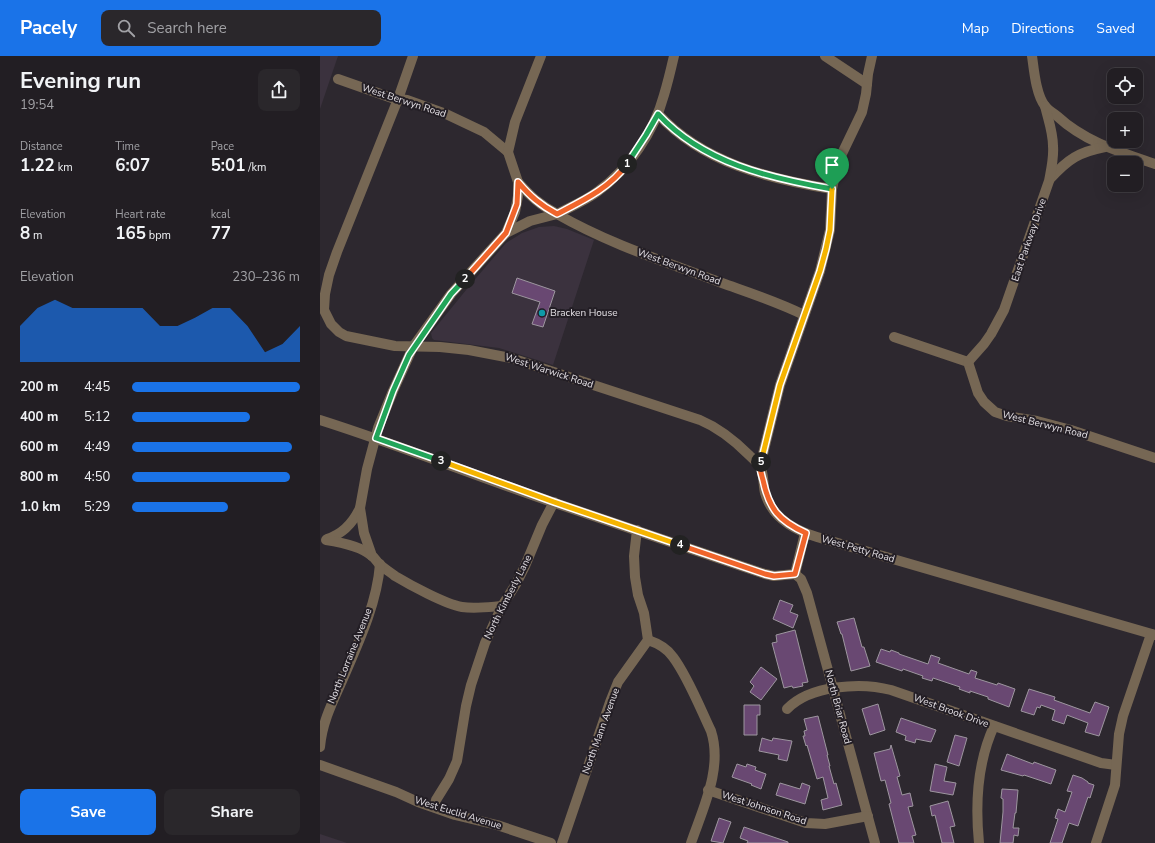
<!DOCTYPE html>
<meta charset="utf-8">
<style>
body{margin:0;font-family:"Nunito Sans",sans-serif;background:#2a272b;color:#f1f3f6;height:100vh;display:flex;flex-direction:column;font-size:15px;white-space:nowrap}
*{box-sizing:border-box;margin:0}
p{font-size:13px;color:#a2a2a6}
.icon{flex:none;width:22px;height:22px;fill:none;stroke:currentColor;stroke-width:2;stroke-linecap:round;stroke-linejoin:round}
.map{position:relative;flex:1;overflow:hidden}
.side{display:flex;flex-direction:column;background:#221e23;width:320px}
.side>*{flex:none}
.controls{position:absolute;left:787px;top:12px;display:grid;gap:8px}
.controls a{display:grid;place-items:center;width:36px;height:36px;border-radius:8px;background:#221e23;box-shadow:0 4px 16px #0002,0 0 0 1px #3f3c41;font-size:20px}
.pin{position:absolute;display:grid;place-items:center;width:34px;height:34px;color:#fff;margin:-41px -17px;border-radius:50% 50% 50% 0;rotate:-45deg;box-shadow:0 0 4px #0007}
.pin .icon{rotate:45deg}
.km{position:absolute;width:20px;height:20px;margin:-10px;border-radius:50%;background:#222;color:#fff;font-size:11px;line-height:20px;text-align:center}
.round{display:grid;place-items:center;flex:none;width:42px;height:42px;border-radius:8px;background:#2a272b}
.overview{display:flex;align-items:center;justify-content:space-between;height:68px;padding:0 20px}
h1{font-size:22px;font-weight:700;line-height:30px}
.figures{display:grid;grid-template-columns:repeat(3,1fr);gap:6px;height:68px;padding:4px 20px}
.figures div{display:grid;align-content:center}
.figures b{font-size:17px;font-weight:700}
.figures small{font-size:11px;font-weight:400}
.figures p{font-size:11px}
.chart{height:112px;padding:8px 20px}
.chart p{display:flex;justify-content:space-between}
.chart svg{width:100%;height:72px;margin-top:4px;fill:#1a73e8;opacity:.7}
.primary-button{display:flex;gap:8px;margin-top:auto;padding:8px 20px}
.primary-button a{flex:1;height:46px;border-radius:8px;background:#1a73e8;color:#fff;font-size:16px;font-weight:700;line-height:46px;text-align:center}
.primary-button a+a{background:#2a272b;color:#f1f3f6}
ul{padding:0 20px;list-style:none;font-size:13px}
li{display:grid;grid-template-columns:64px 48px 1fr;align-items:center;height:30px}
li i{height:10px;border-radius:5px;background:#1a73e8}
header{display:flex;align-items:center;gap:24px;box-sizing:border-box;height:56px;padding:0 20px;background:#1a73e8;color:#fff}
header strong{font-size:19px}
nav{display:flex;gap:22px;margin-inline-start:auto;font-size:14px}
.search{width:280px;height:36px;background:#2a272b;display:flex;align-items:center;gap:10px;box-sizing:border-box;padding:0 14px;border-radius:8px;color:#a2a2a6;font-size:15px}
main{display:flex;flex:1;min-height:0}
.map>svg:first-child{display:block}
.built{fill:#3b323e}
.building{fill:#694872;stroke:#9d969f}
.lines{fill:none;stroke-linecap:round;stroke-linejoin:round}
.minor{stroke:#766754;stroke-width:10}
.split-1-casing{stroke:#fff;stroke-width:8}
.split-2-casing{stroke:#fff;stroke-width:8}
.split-3-casing{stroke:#fff;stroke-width:8}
.split-4-casing{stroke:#fff;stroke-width:8}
.split-5-casing{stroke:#fff;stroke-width:8}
.split-6-casing{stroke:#fff;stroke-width:8}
.split-1{stroke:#22a559;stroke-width:5}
.split-2{stroke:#f0652b;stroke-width:5}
.split-3{stroke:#22a559;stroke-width:5}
.split-4{stroke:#f5b400;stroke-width:5}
.split-5{stroke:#f0652b;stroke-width:5}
.split-6{stroke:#f5b400;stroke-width:5}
.culture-dot{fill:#0f9aa8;stroke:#231e25;stroke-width:1.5}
.labels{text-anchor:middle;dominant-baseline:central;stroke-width:4;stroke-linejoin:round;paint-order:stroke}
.street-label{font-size:10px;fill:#e4e0e5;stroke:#231e25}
.poi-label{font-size:10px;fill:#e4e0e5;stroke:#231e25;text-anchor:start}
</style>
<header>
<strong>Pacely</strong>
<div class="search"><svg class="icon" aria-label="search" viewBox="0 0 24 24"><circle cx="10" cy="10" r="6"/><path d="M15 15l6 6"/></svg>Search here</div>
<nav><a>Map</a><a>Directions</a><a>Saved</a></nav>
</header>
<main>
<section class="side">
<div class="overview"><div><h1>Evening run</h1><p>19:54</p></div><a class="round"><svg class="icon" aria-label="share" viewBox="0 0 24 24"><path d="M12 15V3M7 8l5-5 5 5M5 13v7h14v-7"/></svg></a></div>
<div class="figures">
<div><p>Distance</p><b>1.22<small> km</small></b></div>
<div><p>Time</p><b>6:07</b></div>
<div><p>Pace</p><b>5:01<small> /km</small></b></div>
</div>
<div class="figures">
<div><p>Elevation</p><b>8<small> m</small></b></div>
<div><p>Heart rate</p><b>165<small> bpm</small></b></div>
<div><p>kcal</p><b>77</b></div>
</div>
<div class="chart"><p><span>Elevation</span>230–236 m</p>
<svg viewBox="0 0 160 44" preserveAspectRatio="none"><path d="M0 44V22L10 11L20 6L30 11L40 11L50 11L60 11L70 11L80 22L90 22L100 17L110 11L120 11L130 22L140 38L150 33L160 22V44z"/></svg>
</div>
<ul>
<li><b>200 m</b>4:45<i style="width:100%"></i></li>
<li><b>400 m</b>5:12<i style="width:70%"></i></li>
<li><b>600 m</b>4:49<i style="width:95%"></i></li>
<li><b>800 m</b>4:50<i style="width:94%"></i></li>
<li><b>1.0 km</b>5:29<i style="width:57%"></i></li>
</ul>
<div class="primary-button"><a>Save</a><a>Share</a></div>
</section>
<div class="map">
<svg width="835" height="787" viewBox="0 0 835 787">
<rect width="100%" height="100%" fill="#2d282f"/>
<g class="built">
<polygon points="0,0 18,0 0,53"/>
<polygon points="234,170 247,173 274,184 233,309 179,292 114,284 112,282 111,277 151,228 186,187 202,177 219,171"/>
<polygon points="0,778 27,787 0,787"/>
</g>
<g class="building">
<polygon points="197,222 235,235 223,271 212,268 220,246 192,237"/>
<polygon points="460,544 473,549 470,556 478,559 473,572 453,563"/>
<polygon points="534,562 542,591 544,591 550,610 531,615 522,578 521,578 517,566"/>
<polygon points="475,574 488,626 482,627 483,630 473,632 472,630 464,632 452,587 457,586 456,579"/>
<polygon points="561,593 570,596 571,594 579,597 579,598 608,608 611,599 620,602 618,607 649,618 651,614 657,616 655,622 677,629 678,627 695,633 689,651 668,643 668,641 650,635 650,637 639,633 640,631 613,622 612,625 602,622 603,620 583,613 582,615 556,606"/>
<polygon points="441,611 457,623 441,644 430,636 434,630 430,626"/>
<polygon points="709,633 735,641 734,644 770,657 775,646 789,651 779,680 765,676 768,667 747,659 744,668 732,664 735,654 721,649 720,652 717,651 714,659 701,655"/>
<polygon points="558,648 565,674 550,679 542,653"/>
<polygon points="424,649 440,649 440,659 437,659 437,679 424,679"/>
<polygon points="498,660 508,699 507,699 510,710 509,710 514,728 516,727 522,749 503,754 501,744 508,742 503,721 497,723 487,689 486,690 483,680 485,680 484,675 487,674 484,663"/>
<polygon points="581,662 616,674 611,686 596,683 595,687 585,684 586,680 576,676"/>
<polygon points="635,679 647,682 639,710 627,706"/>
<polygon points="442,682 452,685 453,682 472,685 467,705 458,703 459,699 439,695"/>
<polygon points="571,689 580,720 577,721 582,739 590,737 593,750 588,751 596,779 592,780 594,787 579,787 569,748 571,747 565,724 561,725 554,697 570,693"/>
<polygon points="687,698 713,708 714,706 736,714 731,728 704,719 703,720 681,714"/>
<polygon points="417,708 426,711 427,708 436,711 435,714 446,718 441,733 431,729 432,728 412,721"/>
<polygon points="615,708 627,711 624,725 636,727 633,739 610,735"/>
<polygon points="753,719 762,722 768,726 768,727 774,729 770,742 768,741 758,770 749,767 742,787 730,787 738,763 735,762 738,753 745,756 752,736 747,735"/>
<polygon points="460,727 480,733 482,727 490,730 485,748 456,739"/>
<polygon points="682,733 698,734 696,757 695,757 693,772 699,772 698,780 694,779 693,787 680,787 683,756 683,743 681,742"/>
<polygon points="628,745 635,770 630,771 634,787 622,787 615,759 612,760 610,750"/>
<polygon points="399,762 411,766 403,787 391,785"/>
<polygon points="424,771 468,786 468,787 427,787 428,785 420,782"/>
</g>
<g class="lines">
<g class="minor">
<path d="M93 0 78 43 17 196 9 219 5 238 4 254 11 268 19 276 26 280 75 290 120 291 149 294 191 302 380 364C399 372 414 384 429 399 432 402 437 406 440 410 444 417 443 429 445 437 452 462 474 474 497 481L835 579"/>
<polyline points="505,0 547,28"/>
<path d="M712 0C714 14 716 39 725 50 728 54 733 57 737 60 765 86 800 96 835 108"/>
<polyline points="18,23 72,42 87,44 126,58 164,76 188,96"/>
<path d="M338 58C383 107 449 123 512 133"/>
<path d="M730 123C748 103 759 96 785 91"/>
<path d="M198 126C210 140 220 149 237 158 250 151 265 145 277 136 309 113 334 76 344 39 348 26 351 13 354 0"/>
<path d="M186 177 210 165 237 158C289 188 346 206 402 227 430 237 458 246 484 259"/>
<polyline points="574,281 648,306 658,337 664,346 675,356 687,360 717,365 751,374 835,402"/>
<path d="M648 306 664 288 671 278 684 254 729 125C731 114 734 102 733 90 733 76 728 63 725 50"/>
<path d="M0 364C79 389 156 420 235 447 305 471 375 494 445 518L454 520 475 518"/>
<polyline points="440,410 460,329 500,215 510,174 512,133 518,106 542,56 546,38 548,18 552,0"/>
<path d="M7 483C23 478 33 467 40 452"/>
<path d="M6 484C19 486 42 491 52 500 55 502 57 506 60 509 65 513 70 516 75 520 90 529 125 548 142 551 155 553 169 551 182 550"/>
<polyline points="52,500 44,477 40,452 47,413 58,372 73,335 93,291 131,238 186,177 195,156 198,140 198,126 188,96 195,66 221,0"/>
<polyline points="475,518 481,523 487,537 555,787"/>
<polyline points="475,518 485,477"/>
<path d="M328 584C337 587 347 592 353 601 368 621 380 652 391 675 403 712 383 752 371 787"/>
<path d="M467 653C490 629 541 626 571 634L781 707 796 709"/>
<path d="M0 691C2 667 12 647 22 625 38 588 57 548 60 508"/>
<polyline points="0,709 76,736 98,746 135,759 177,769 231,787"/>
<polyline points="388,734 486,767 505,768 548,760"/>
<polyline points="114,751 116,744 129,723 137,705 146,650 151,629 165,587 182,550 196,528 205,510 222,469 234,446"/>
<polyline points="242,787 290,646 298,626 328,584 324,557 318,539 315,521 314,500 317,474"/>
<path d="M659 787C655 747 657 707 674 670"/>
<polyline points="776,787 795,729 799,678 803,660 831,578"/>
</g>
</g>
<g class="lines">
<defs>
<path id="split-1" d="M307 108 326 79 338 58C383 107 449 122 512 133"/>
<path id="split-2" d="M145 223 186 177 197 148 198 126C210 140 220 149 237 158 262 145 290 132 307 108"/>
<polyline id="split-3" points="121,405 56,382 73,335 89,299 131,238 145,223"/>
<polyline id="split-4" points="121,405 234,446 360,489"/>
<path id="split-5" d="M360 489 445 518 454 520 475 518 486 477C459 465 449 453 443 424 441 417 439 412 441 406"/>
<polyline id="split-6" points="441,406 460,329 500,215 506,193 510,174 512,133"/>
</defs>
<use href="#split-1" class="split-1-casing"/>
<use href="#split-2" class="split-2-casing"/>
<use href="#split-3" class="split-3-casing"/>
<use href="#split-4" class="split-4-casing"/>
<use href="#split-5" class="split-5-casing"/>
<use href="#split-6" class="split-6-casing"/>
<use href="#split-1" class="split-1"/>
<use href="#split-2" class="split-2"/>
<use href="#split-3" class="split-3"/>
<use href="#split-4" class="split-4"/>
<use href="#split-5" class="split-5"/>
<use href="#split-6" class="split-6"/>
</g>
<circle class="culture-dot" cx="222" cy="257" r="4"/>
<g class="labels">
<g class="street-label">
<text transform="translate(84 45) rotate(18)">West Berwyn Road</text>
<text transform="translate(709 184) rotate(-71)">East Parkway Drive</text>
<text transform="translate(359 211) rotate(20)">West Berwyn Road</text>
<text transform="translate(229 315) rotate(18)">West Warwick Road</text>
<text transform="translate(725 369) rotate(14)">West Berwyn Road</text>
<text transform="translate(538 493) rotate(16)">West Petty Road</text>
<text transform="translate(188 541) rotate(-63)">North Kimberly Lane</text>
<text transform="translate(30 600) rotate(-68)">North Lorraine Avenue</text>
<text transform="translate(518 651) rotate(75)">North Briar Road</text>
<text transform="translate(631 655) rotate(20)">West Brook Drive</text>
<text transform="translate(281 675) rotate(-70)">North Mann Avenue</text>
<text transform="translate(444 752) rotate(18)">West Johnson Road</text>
<text transform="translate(138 757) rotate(17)">West Euclid Avenue</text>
</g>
<g class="poi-label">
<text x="230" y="257">Bracken House</text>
</g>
</g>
</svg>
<div class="controls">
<a><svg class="icon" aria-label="locate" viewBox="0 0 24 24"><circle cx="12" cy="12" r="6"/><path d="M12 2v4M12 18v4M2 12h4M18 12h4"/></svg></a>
<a>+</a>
<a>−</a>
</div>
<div class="pin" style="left:512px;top:133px;background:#1e9e55"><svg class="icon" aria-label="arrive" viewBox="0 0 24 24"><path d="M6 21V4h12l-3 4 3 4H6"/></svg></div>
<b class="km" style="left:307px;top:108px">1</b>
<b class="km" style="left:145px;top:223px">2</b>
<b class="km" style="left:121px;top:405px">3</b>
<b class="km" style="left:360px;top:489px">4</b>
<b class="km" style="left:441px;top:406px">5</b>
</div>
</main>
